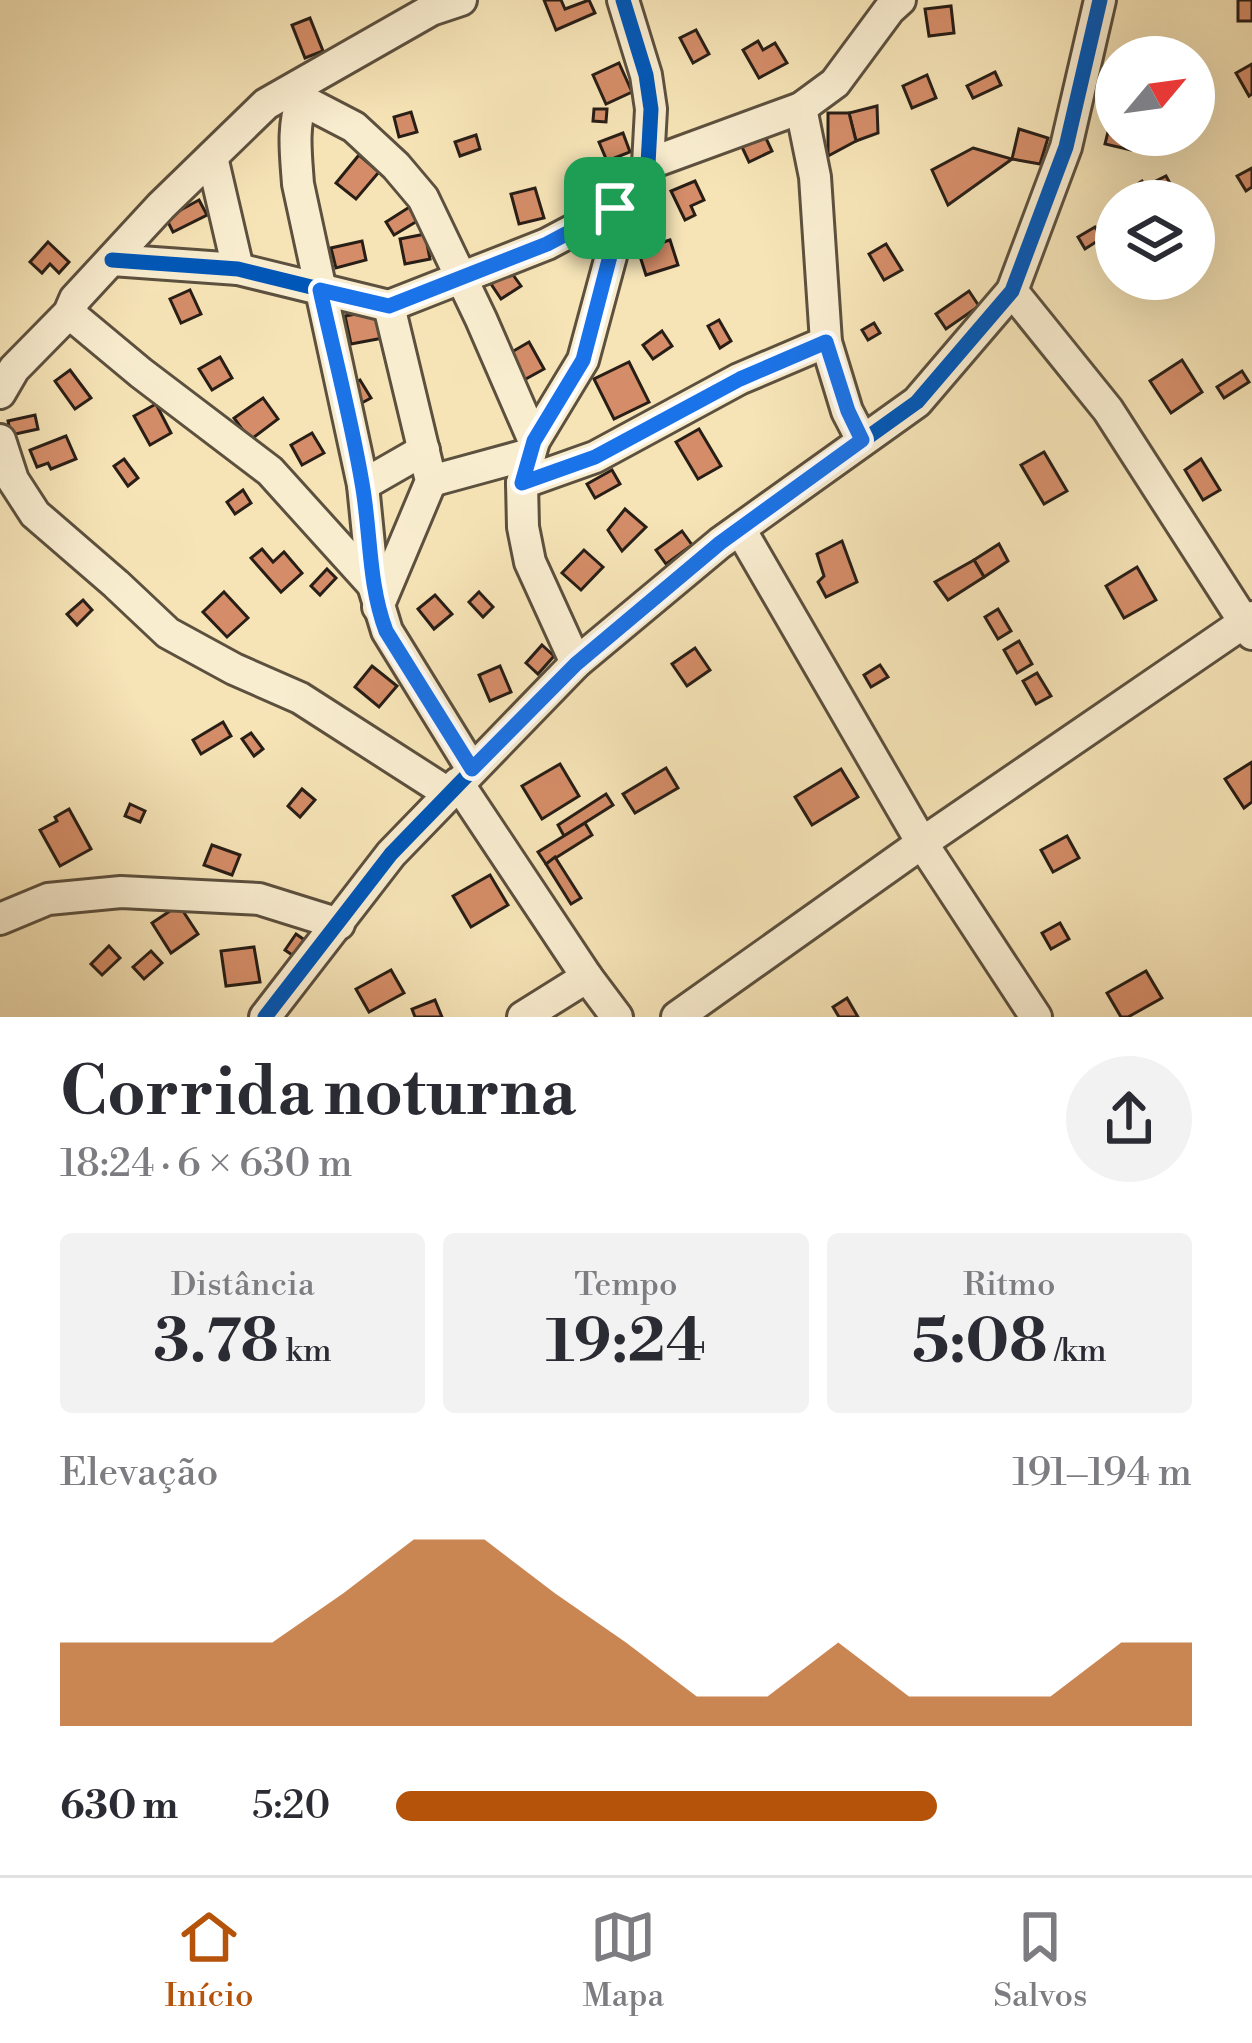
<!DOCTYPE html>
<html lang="pt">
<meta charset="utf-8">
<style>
body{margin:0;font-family:"Libre Bodoni",serif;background:#f2f2f3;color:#2b2b33;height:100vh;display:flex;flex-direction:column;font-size:45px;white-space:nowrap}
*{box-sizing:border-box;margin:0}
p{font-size:39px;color:#7c7c81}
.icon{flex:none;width:66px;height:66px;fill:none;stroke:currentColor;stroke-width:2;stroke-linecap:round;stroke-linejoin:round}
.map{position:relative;height:1017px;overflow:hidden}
.sheet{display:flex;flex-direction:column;background:#fff;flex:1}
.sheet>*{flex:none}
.needle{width:78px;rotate:61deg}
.controls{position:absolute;left:1095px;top:36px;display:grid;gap:24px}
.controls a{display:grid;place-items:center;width:120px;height:120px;border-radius:50%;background:#fff;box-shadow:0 12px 48px #0002;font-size:60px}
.pin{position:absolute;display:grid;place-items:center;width:102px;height:102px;color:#fff;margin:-51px;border-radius:24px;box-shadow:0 6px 18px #0006}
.round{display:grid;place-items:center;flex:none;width:126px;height:126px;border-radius:63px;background:#f2f2f3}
.headline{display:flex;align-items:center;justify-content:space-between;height:204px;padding:0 60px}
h1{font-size:66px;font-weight:800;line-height:90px}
.figures{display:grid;grid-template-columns:repeat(3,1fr);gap:18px;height:204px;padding:12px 60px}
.figures div{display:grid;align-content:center;border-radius:12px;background:#f2f2f3;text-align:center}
.figures b{font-size:60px;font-weight:800}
.figures small{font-size:33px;font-weight:400}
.figures p{font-size:33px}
.chart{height:336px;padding:24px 60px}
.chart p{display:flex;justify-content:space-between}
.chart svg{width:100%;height:216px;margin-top:12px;fill:#b45309;opacity:.7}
ul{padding:0 60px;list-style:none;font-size:39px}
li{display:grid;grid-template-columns:192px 144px 1fr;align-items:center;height:90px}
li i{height:30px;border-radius:15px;background:#b45309}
.tab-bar{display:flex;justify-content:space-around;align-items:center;height:168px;border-top:3px solid #e1e1e2;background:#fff;font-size:33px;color:#7c7c81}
.tab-bar a{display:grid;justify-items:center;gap:6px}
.tab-bar .on{color:#b45309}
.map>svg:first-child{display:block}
.building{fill:#d48d68;stroke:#281e16;stroke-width:3}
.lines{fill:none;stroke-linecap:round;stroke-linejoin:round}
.minor-casing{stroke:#5c503e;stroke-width:36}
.minor{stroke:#f9edd0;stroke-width:30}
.cycleway-casing{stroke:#f9edd0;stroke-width:22}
.cycleway{stroke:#0057b8;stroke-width:15}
.route-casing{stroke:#fff;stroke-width:24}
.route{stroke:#1a73e8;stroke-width:15}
</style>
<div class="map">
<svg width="1252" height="1017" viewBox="0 0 1252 1017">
<rect width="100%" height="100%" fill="#f6e4b7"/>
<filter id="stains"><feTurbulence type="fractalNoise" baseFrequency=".00167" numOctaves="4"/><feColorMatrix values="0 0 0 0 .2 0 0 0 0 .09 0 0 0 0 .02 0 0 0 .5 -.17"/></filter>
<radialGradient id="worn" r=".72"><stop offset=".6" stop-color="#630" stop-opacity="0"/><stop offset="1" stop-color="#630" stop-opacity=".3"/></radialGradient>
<g class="building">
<polygon points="544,0 561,0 565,9 589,0 595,13 556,30"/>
<rect x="1238" y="0" width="14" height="21"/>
<polygon points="951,6 954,33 929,36 925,9"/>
<polygon points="310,18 323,51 305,58 292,25"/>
<polygon points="696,30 709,54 693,63 680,38"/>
<polygon points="758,41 763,50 775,43 787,63 759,78 743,50"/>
<polygon points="619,63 632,92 606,104 593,75"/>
<polygon points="1252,64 1252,94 1249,96 1236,73"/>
<polygon points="995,72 1001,85 973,98 967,86"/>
<polygon points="927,75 936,98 912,108 903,86"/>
<polygon points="877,106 878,133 856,141 849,113"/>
<polygon points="594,109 607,109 606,122 593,121"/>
<polygon points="411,112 417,132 399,137 394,117"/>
<polygon points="828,113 849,113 856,141 828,156"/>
<polygon points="1111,120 1116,121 1116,135 1135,135 1131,150 1105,144"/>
<polygon points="1019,129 1048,138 1040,164 1012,159"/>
<polygon points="623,133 630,152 607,161 599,142"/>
<polygon points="764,134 772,151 749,162 741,145"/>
<polygon points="476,135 480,149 460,156 455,142"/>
<polygon points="973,148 1012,159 948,205 932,170"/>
<polygon points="359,155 379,172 356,199 336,183"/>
<polygon points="1252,168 1252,187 1246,191 1237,176"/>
<polygon points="1166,176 1172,187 1157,194 1152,183"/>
<polygon points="695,181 704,200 691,206 695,215 685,220 671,191"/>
<polygon points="1142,181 1154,201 1119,201 1117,197"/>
<polygon points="535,188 544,218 519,224 511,194"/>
<polygon points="199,200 207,215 173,232 166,218"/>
<polygon points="411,206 419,220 394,235 386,222"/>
<polygon points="1095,227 1102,238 1085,249 1078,237"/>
<polygon points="425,234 430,259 405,264 400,239"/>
<polygon points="670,240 678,265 646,275 638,250"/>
<polygon points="362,241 366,260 336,268 331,248"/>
<polygon points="48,242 69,262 59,273 50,264 42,273 30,262"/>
<polygon points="886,244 902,270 884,280 869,254"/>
<polygon points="511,272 521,286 501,299 491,284"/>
<polygon points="190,290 201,314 181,323 170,299"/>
<polygon points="969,291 979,306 946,329 936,314"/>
<polygon points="378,310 383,338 351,344 345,316"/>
<polygon points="719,320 731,341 720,348 708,326"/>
<polygon points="874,323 880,333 868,340 862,330"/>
<polygon points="662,331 672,346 653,359 643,345"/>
<polygon points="529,342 544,369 524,380 510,353"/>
<polygon points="220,357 232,378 212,390 199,369"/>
<polygon points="1182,360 1202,392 1171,413 1150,381"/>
<polygon points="629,362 649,402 614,419 594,379"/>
<polygon points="70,370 91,398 75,409 55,381"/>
<polygon points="1242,371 1249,382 1224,398 1217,387"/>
<polygon points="360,380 371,398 356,406 346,388"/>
<polygon points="263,398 278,419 250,440 234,418"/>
<polygon points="156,404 171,433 150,445 134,416"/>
<polygon points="35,415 38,429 11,435 8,421"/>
<polygon points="699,429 721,466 698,479 676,442"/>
<polygon points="312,433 324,453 302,465 291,445"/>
<polygon points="66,436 76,459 51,469 48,463 37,467 30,450"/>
<polygon points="1044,452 1067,491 1044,504 1021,465"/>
<polygon points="124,459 138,478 128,486 114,466"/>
<polygon points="1201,459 1220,490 1203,500 1185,470"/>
<polygon points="612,470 620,484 595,498 587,484"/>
<polygon points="243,490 251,503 235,514 227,502"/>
<polygon points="625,509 646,527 622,551 608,530"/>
<polygon points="682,531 692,545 666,564 656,550"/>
<polygon points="842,541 857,582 826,597 818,582 824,576 817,554"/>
<polygon points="999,544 1008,561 984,577 974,560"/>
<polygon points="262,549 273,562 284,552 302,573 281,592 251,558"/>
<polygon points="584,550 603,567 581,590 562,573"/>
<polygon points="974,560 984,577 948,600 935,582"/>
<polygon points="1137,567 1156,600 1124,618 1106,586"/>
<polygon points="327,569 336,578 320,595 311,586"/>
<polygon points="224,592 248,618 227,637 203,612"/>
<polygon points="479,592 493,607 483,617 469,602"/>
<polygon points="435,595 452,614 434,629 418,609"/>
<polygon points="83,600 92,610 77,625 67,614"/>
<polygon points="998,609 1011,631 998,639 985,617"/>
<polygon points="1019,641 1032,664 1017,673 1004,650"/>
<polygon points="542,645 554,656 538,674 526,663"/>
<polygon points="695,648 710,670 687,686 672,664"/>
<polygon points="880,665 888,677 871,687 864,675"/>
<polygon points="372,666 397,686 379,707 355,687"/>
<polygon points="500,666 511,692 490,701 479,675"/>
<polygon points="1037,673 1051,696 1036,704 1023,681"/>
<polygon points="223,722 231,736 201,754 193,740"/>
<polygon points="251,733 263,749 254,756 242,739"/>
<polygon points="1252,762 1252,802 1244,808 1225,779"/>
<polygon points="560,764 579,796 542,819 522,786"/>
<polygon points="666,768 678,788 635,813 623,794"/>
<polygon points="841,769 858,797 812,825 795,797"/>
<polygon points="302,789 315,800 300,817 288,806"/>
<polygon points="606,794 613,805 564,836 558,825"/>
<polygon points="130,804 145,811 140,822 125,816"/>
<polygon points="69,809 91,849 60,866 40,830 57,821 55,817"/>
<polygon points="585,823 592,835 546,864 538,852"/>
<polygon points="1067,836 1079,858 1053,872 1041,850"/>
<polygon points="212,845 240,855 232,875 204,865"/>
<polygon points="555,857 581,898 571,904 546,864"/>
<polygon points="490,875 508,905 471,927 453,896"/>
<polygon points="179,905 198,934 171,953 152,923"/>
<polygon points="1060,923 1069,939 1051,949 1042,933"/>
<polygon points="296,934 306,941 295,957 285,950"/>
<polygon points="109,946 120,958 102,975 91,964"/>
<polygon points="254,947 260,982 226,986 221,951"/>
<polygon points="151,951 162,963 144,979 133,967"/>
<polygon points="391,970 404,993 369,1012 356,989"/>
<polygon points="1146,971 1162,998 1128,1017 1121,1017 1107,993"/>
<polygon points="847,998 858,1017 839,1017 833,1007"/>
<polygon points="435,1000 442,1017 415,1017 412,1009"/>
</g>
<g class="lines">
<defs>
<g id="minor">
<polyline points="297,88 302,100 354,127 396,166 423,198 481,319 534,441"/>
<path d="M302 100C292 127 296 155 298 184L363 485 373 585 387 631 472 769"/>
<polyline points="801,108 815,177 826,342 847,411 862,440"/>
<polyline points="212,157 238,269"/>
<polyline points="648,164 801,108 835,83 889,10 900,0"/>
<polyline points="112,260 238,269 389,306 547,244 615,208 648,164 651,109 646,75 623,0"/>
<polyline points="1012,291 1108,410 1252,634"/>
<polyline points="69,313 141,373 270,471 373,585"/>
<polyline points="0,393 14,369 69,313 75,299 161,206 266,104 431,10 461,0"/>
<polyline points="0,440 13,480 35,514 116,584 168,633 234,669 300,698 448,793"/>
<polyline points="431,481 530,454"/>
<polyline points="522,483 595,457 739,379 826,342"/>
<polyline points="363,485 424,450"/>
<polyline points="740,529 922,843 1036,1017"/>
<polyline points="378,607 431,481 389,306"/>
<polyline points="576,663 530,562 523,527 522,483 534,441 583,360 611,256 615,208"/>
<polyline points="458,783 587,977 617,1017"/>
<polyline points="0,919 48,899 121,892 259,899 339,924"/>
<polyline points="265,1017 391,854 576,663 720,543 917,402 1012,291 1066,147 1100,0"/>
<polyline points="523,1017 587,977"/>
<polyline points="677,1017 922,843 1252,617"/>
</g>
</defs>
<use href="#minor" class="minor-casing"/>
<use href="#minor" class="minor"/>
<defs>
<g id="cycleway">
<polyline points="112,260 238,269 389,306 547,244 615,208 648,164 651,109 646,75 623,0"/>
<polyline points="265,1017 391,854 576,663 720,543 917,402 1012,291 1066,147 1100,0"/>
</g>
</defs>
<use href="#cycleway" class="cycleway-casing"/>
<use href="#cycleway" class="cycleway"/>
</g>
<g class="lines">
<defs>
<path id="route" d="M615 208 610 256 583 360 534 441 522 483 595 457 740 379 826 342 848 411 862 440 720 543 576 664 472 769 386 631C368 583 371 533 362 483 351 418 334 354 320 290L389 306 547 244Z"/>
</defs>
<use href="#route" class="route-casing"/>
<use href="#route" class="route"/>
</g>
<rect width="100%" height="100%" filter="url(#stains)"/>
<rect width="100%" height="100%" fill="url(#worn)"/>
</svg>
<div class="controls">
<a><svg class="needle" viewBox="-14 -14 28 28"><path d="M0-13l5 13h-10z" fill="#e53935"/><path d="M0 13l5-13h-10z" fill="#7c7c81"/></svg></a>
<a><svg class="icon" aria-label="layers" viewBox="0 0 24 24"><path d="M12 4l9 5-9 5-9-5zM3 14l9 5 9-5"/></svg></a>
</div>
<div class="pin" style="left:615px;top:208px;background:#1e9e55"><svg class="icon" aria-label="arrive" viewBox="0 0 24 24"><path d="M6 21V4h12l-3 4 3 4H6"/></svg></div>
</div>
<section class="sheet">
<div class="headline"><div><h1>Corrida noturna</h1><p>18:24 · 6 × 630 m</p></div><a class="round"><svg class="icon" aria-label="share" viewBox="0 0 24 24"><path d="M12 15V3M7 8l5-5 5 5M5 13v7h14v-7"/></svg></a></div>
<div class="figures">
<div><p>Distância</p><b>3.78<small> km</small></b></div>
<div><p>Tempo</p><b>19:24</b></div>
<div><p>Ritmo</p><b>5:08<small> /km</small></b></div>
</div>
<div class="chart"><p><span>Elevação</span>191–194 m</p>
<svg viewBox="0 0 160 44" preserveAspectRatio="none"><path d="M0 44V27L10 27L20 27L30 27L40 17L50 6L60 6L70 17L80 27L90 38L100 38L110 27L120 38L130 38L140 38L150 27L160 27V44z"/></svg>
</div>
<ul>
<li><b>630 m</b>5:20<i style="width:68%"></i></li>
</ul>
</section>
<nav class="tab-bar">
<a class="on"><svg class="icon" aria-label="home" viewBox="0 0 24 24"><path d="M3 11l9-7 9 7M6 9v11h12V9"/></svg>Início</a>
<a><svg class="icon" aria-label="map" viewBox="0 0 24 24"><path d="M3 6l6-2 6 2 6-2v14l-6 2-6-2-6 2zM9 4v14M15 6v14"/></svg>Mapa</a>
<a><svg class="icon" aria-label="saved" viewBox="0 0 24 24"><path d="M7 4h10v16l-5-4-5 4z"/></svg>Salvos</a>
</nav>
